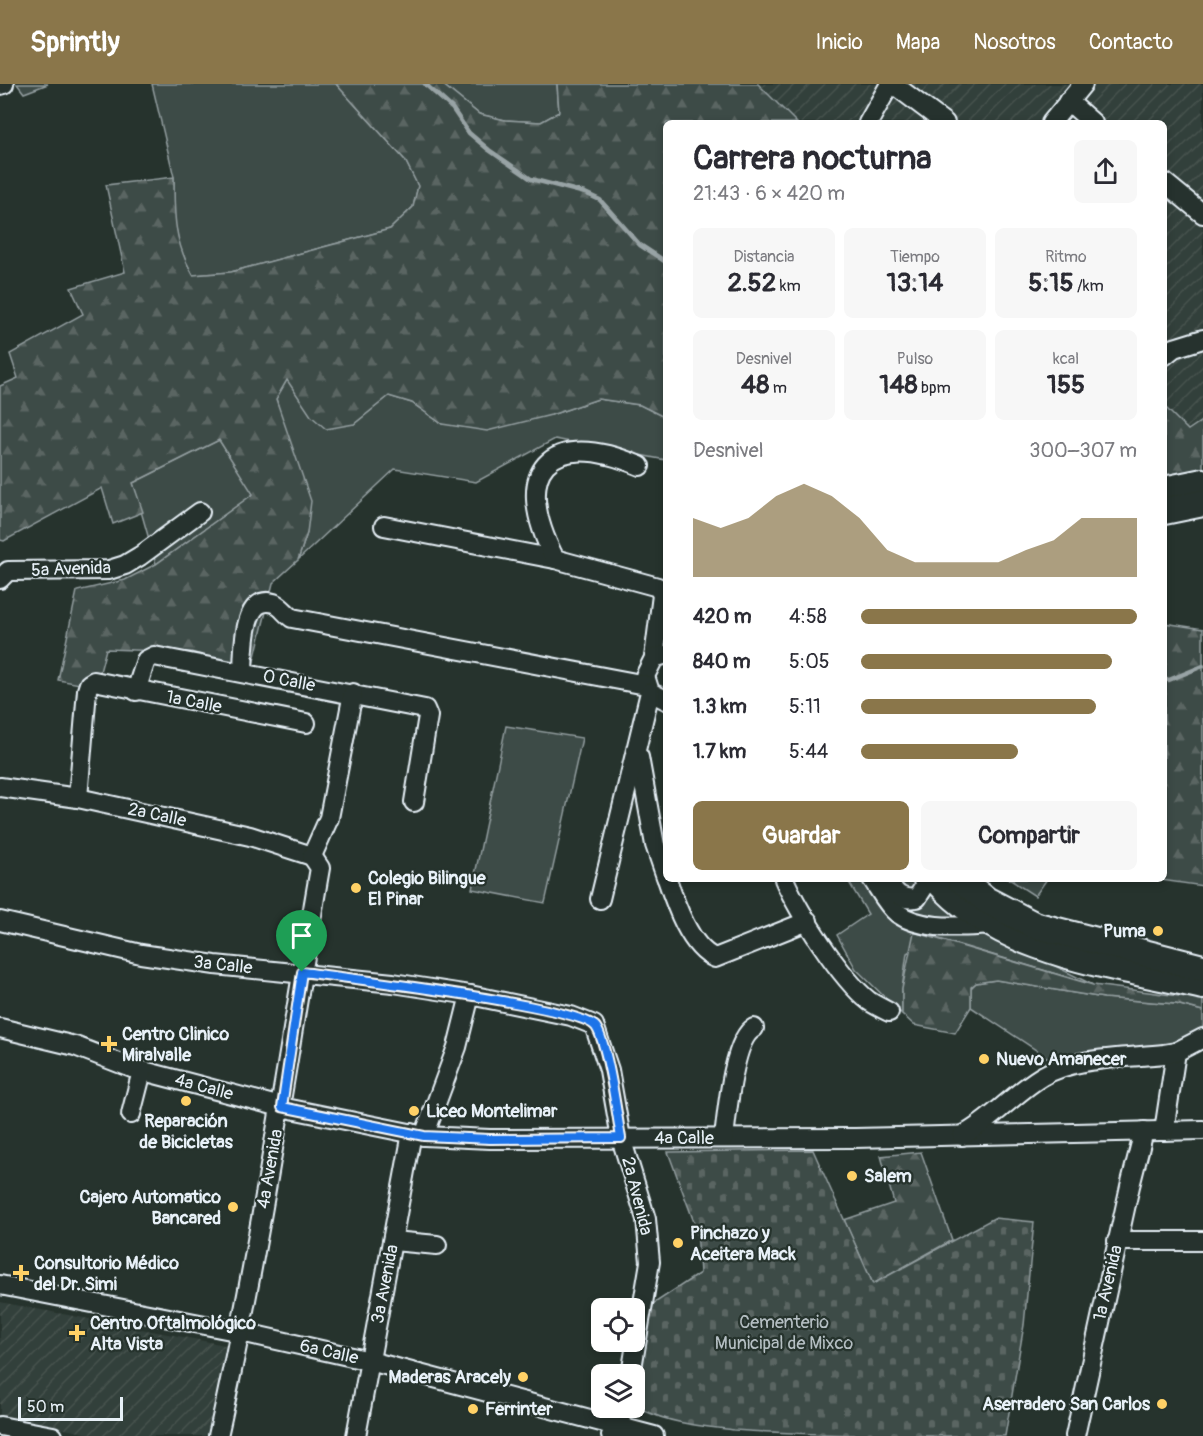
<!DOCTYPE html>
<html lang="es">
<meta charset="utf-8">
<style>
body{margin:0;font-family:Pangolin,sans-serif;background:#f7f7f7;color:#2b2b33;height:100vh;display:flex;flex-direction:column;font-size:22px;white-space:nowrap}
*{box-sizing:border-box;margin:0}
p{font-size:20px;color:#7c7c81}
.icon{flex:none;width:33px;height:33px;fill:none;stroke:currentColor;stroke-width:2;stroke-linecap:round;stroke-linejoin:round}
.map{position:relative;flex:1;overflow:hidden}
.details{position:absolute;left:663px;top:36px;width:504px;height:762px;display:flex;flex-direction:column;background:#fff;border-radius:9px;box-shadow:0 3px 9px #0003}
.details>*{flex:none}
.buttons{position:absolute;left:591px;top:1214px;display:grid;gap:12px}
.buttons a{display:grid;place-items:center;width:54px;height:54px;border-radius:9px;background:#fff;box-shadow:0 3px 9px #0003;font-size:30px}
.scale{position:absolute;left:18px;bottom:15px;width:105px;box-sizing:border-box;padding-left:6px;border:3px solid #e8f1f8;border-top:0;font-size:16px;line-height:21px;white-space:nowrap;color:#e8f1f8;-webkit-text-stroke:4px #26332d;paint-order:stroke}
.pin{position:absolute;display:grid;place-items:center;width:51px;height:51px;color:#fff;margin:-62px -26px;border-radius:50% 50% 50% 0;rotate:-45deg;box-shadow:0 0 6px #0007}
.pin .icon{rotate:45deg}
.round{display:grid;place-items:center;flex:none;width:63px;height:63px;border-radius:9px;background:#f7f7f7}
.summary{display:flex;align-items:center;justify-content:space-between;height:102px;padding:0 30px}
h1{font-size:33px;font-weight:700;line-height:45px}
.stats{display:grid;grid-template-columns:repeat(3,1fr);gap:9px;height:102px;padding:6px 30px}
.stats div{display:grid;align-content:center;border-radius:9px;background:#f7f7f7;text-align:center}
.stats b{font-size:26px;font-weight:700}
.stats small{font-size:16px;font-weight:400}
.stats p{font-size:16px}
.chart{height:168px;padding:12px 30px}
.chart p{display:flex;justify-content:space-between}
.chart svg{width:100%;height:108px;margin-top:6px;fill:#8a764a;opacity:.7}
.button{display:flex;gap:12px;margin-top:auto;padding:12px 30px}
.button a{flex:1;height:69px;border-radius:9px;background:#8a764a;color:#fff;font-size:24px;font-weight:700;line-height:69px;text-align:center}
.button a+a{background:#f7f7f7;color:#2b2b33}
ul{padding:0 30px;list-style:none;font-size:20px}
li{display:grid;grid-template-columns:96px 72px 1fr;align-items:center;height:45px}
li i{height:15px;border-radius:8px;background:#8a764a}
header{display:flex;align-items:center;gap:36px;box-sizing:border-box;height:84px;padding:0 30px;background:#8a764a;color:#fff}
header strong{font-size:28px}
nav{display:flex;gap:33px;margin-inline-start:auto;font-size:21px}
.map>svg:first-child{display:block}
.industrial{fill:url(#industrial-furrows)}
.grass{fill:#3e4b47;stroke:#939ea0;stroke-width:1.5}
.forest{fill:url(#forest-firs);stroke:#939ea0;stroke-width:1.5}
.cemetery{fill:url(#cemetery-stones);stroke:#939ea0;stroke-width:1.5}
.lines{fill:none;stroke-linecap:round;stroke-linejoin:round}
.stream{stroke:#98a3a5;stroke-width:4.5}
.minor-casing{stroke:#e8f1f8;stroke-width:22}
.highway-casing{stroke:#e8f1f8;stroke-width:30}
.minor{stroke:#26332d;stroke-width:18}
.highway{stroke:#26332d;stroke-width:26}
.route-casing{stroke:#fff;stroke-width:12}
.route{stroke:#1a73e8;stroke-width:8}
.poi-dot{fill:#ffd166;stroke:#26332d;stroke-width:2}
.labels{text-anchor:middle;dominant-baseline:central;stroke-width:4.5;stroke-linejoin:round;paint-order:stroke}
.street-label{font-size:18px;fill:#e8f1f8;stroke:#26332d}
.poi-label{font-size:18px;font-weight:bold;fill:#e8f1f8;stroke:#26332d;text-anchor:start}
.park-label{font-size:18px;fill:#b5bfc3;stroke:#26332d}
</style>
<header>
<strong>Sprintly</strong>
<nav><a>Inicio</a><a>Mapa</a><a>Nosotros</a><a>Contacto</a></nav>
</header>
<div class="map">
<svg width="1203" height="1352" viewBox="0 0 1203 1352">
<defs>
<pattern id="industrial-furrows" width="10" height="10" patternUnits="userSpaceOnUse" patternTransform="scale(1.5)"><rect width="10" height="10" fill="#333f3a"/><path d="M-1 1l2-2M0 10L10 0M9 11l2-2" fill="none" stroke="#47524e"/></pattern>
<pattern id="forest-firs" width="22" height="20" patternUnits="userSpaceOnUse" patternTransform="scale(1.5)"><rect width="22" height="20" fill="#3e4b47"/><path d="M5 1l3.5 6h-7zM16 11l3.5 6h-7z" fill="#5a6562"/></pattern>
<pattern id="cemetery-stones" width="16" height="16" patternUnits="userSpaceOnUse" patternTransform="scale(1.5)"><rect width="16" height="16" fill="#3e4b47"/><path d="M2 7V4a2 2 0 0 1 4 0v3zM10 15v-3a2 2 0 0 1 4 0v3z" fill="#5a6562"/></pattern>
</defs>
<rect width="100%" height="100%" fill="#26332d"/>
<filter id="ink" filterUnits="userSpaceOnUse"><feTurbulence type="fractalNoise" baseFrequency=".0167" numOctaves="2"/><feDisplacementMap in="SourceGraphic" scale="12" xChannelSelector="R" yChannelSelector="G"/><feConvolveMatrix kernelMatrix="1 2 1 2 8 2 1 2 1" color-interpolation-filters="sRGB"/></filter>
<g filter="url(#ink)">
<g class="industrial">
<polygon points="758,0 1203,0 1203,336 1188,346 1164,322 1164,39 797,39"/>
<polygon points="0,1218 246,1265 227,1352 99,1352 0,1332"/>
</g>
<g class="grass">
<polygon points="152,0 336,0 405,76 418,102 413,123 390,145 231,188 193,191 181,169 174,135 174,93"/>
<polygon points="442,0 557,0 559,28 541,38 505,36 479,30"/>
<polygon points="287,295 311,331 354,340 389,312 412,319 442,340 551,331 598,315 640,321 666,334 666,376 555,355 476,398 395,385 298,476 307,449 276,314"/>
<polygon points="219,356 254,410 156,480 133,399"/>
<polygon points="506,642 582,654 545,819 472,805"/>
<polygon points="847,795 922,795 985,847 1093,901 933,853 907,869 902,905 902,930 856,885 837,851 868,830"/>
<polygon points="996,896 1104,914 1176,920 1203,927 1203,951 1176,962 1060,982 971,923 971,904 976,899"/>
</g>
<g class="forest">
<polygon points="17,0 48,0 24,9"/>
<path d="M336 0H442L479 30 505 36 541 38 559 28 557 0H758L797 39H666V334L640 321 598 315 551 331 487 347 442 340 412 319 389 312 354 340 326 345 311 332 287 296 276 315 311 417 307 449 298 476 273 499 252 585 191 568 106 565 96 603 58 596 77 507 125 496 156 480 253 410 219 356 133 399 143 428 113 440 102 404 4 457 0 456V302L18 294 10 270 83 230 71 204 125 188 106 101 174 93C174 131 174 158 193 191L231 188 390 145 413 123 418 102 405 76Z"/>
<polygon points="1164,322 1188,346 1203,336 1203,388 1164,394"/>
<polygon points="1164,539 1203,545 1203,802 1154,795 1164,795"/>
<polygon points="1009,795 1047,795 1035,812"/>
<polygon points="914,848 1093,901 1203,915 1203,927 1176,920 1104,914 996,896 976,899 971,903 971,923 955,949 914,941 902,930 902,905"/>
<polygon points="921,1068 952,1156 873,1200 844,1136 894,1119 881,1072"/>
</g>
<path class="cemetery" d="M813 1066 873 1200 994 1134 1034 1138 1024 1241 1005 1352C914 1352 824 1352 734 1346 702 1342 671 1340 641 1325L635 1305 653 1220 700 1189 697 1146 668 1068Z"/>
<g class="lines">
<g class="stream">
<polyline points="425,0 452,24 469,49 489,66 531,95 585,109 600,116 640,161 666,178"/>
<polyline points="1164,595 1169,596 1203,582"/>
</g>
<defs>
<g id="minor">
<polyline points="893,0 945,39"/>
<polyline points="0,1 4,0"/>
<polyline points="1068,17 1093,39"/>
<polyline points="868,39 890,0"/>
<polyline points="1051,39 1083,0"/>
<polyline points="1164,98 1203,130"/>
<polyline points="1164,272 1174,264 1203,255"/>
<polyline points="384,442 555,475 658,503 662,511 654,574"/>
<path d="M555 475C510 388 547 342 640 382"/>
<polyline points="0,495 8,487 109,486 125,481 140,472 200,428"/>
<polyline points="664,571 654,574 645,592 650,608 666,616"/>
<path d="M243 588C244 572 241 509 274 519 281 522 286 530 292 534L646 601"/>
<polyline points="136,607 146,576 154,572 425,625 428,632 414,718"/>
<polyline points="639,673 655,761 666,793"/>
<polyline points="0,703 78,714 250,752 312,772"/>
<polyline points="78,714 87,606 89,600 94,597 306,639"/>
<polyline points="312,772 329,734 353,609"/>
<path d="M667 795C675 819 690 864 715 874L808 837"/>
<path d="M784 795C799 829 840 894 869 917 875 921 883 925 889 928"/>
<path d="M872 795C879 805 887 821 897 829 923 848 965 842 995 841"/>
<path d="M886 796C895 808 900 817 917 814L924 803 923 795"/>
<polyline points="600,815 650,608"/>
<polyline points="0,837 141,870 215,881 393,899 470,911 571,932 594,941 609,986 621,1054 646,1135 650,1178 631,1290"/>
<polyline points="0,944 75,962 132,984 281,1023 424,1052 490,1055 855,1054 1203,1046"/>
<polyline points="131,1030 142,987"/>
<polyline points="1164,1047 1176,968"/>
<polyline points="424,1052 457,963 470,911"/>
<path d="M962 1052C991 1037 1013 1010 1041 993 1072 973 1127 974 1164 970L1176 968 1203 954"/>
<path d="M724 1054C727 1030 733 955 754 944"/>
<polyline points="393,1157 437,1161"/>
<polyline points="1117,1157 1203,1157"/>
<polyline points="0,1201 241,1248 370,1277 654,1352"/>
<polyline points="0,1342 53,1352"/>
<path d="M218 1352C260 1164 287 974 320 784L312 772"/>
<polyline points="356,1352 412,1049"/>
<polyline points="611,1352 618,1344 623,1323"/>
<polyline points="1075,1352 1130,1102 1144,1047"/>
</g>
<g id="highway">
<polyline points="1164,406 1203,398"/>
<polyline points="1164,427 1203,419"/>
<path d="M936 795C1001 870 1112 881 1203 902"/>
<polyline points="960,795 986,816 1034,841 1203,884"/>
<polyline points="618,1344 632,1352"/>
</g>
</defs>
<use href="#minor" class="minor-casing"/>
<use href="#highway" class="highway-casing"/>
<use href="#minor" class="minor"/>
<use href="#highway" class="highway"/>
</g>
</g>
<g class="lines" filter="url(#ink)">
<defs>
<path id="route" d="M302 888C340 893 581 922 596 943 608 961 617 1031 621 1054L490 1055 424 1052 282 1023Z"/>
</defs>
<use href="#route" class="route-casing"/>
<use href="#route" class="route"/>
</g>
<g class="poi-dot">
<circle cx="356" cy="804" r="6"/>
<circle cx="1158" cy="847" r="6"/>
<path d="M106 951h6v6h6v6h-6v6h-6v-6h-6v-6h6z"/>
<circle cx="984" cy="975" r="6"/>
<circle cx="186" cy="1017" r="6"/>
<circle cx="414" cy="1027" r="6"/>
<circle cx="852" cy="1092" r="6"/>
<circle cx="233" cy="1123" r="6"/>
<circle cx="678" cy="1159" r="6"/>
<path d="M18 1180h6v6h6v6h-6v6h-6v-6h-6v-6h6z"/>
<path d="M74 1240h6v6h6v6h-6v6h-6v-6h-6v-6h6z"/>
<circle cx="523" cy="1293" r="6"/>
<circle cx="1162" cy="1320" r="6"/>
<circle cx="473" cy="1325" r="6"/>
</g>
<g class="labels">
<g class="street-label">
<text transform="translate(71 485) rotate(-2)">5a Avenida</text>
<text transform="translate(289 597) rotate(11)">0 Calle</text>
<text transform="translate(194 618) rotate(11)">1a Calle</text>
<text transform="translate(157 731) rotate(12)">2a Calle</text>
<text transform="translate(223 881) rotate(6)">3a Calle</text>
<text transform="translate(204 1003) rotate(15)">4a Calle</text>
<text x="684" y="1054">4a Calle</text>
<text transform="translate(270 1085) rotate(-80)">4a Avenida</text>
<text transform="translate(637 1112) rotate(76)">2a Avenida</text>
<text transform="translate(1108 1199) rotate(-77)">1a Avenida</text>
<text transform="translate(385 1200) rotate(-79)">3a Avenida</text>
<text transform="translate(329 1268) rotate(13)">6a Calle</text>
</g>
<g class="poi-label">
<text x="368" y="794">Colegio Bilingue<tspan x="368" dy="21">El Pinar</tspan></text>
<text x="1146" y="847" text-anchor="end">Puma</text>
<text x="122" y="950">Centro Clinico<tspan x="122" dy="21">Miralvalle</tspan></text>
<text x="996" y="975">Nuevo Amanecer</text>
<text x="426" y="1027">Liceo Montelimar</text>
<text x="186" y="1037" text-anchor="middle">Reparación<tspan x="186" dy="21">de Bicicletas</tspan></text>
<text x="864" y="1092">Salem</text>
<text x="221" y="1113" text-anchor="end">Cajero Automatico<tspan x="221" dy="21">Bancared</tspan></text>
<text x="690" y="1149">Pinchazo y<tspan x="690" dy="21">Aceitera Mack</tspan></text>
<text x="34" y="1179">Consultorio Médico<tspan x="34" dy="21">del Dr. Simi</tspan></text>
<text x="90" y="1239">Centro Oftalmológico<tspan x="90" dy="21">Alta Vista</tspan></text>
<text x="511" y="1293" text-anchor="end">Maderas Aracely</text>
<text x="1150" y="1320" text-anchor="end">Aserradero San Carlos</text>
<text x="485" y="1325">Ferrinter</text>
</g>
<g class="park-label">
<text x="784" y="1238">Cementerio<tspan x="784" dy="21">Municipal de Mixco</tspan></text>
</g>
</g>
</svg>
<div class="buttons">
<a><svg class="icon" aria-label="locate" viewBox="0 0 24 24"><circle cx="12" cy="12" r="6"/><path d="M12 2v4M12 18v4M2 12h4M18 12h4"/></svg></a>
<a><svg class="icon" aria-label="layers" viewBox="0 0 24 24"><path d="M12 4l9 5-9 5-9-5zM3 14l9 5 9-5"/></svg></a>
</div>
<div class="scale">50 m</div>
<div class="pin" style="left:302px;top:888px;background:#1e9e55"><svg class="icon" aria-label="arrive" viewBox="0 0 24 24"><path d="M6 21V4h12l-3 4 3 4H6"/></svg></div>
<section class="details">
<div class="summary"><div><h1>Carrera nocturna</h1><p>21:43 · 6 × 420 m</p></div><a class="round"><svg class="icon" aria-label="share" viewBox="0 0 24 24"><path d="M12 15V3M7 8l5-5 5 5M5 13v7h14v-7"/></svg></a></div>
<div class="stats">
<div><p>Distancia</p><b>2.52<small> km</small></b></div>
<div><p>Tiempo</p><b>13:14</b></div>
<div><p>Ritmo</p><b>5:15<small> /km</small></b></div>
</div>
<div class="stats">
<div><p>Desnivel</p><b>48<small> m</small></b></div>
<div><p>Pulso</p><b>148<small> bpm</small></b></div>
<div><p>kcal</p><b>155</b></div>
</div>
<div class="chart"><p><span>Desnivel</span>300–307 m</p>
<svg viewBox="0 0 160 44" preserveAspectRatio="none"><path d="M0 44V20L10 24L20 20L30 11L40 6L50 11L60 20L70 33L80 38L90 38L100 38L110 38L120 33L130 29L140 20L150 20L160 20V44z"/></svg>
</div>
<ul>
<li><b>420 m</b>4:58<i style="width:100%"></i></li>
<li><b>840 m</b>5:05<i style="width:91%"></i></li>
<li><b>1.3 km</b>5:11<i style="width:85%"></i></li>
<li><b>1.7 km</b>5:44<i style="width:57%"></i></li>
</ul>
<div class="button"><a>Guardar</a><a>Compartir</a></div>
</section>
</div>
